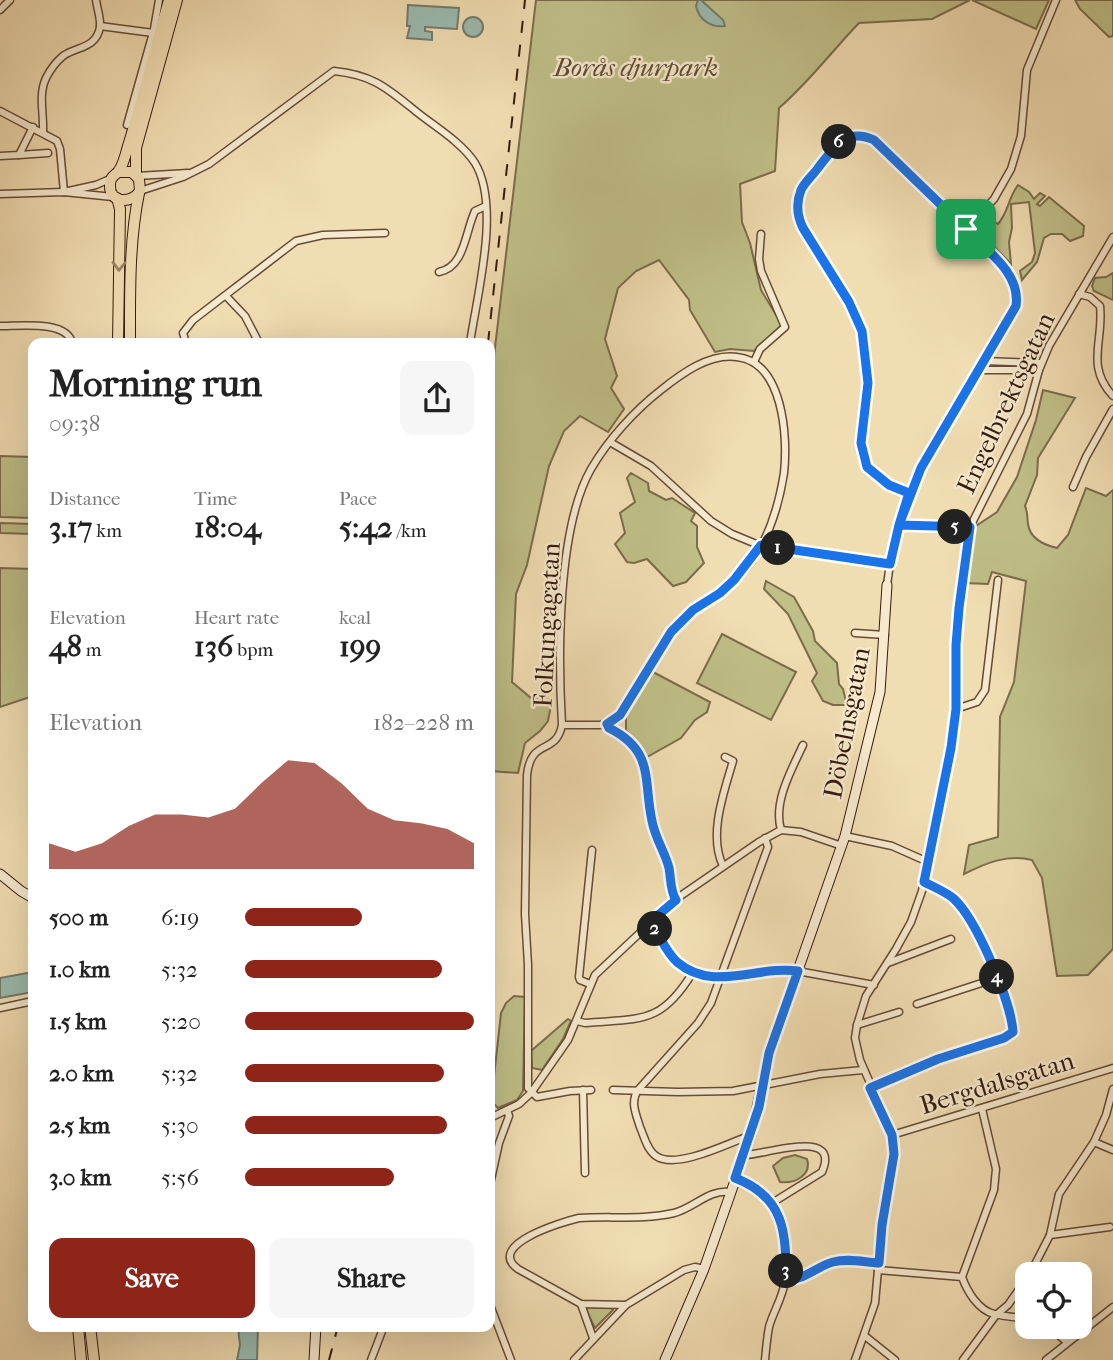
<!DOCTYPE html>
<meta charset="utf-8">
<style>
body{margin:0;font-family:"IM FELL French Canon",serif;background:#f6f6f6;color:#222;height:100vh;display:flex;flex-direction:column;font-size:26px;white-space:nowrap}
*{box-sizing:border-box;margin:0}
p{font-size:23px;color:#767676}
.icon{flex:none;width:38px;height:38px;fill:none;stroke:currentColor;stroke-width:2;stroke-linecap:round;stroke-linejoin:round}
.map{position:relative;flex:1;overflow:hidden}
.details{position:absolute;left:28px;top:338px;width:467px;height:994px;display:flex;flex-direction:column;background:#fff;border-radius:14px;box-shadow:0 7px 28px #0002}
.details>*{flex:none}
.controls{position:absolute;left:1015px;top:1262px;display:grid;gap:14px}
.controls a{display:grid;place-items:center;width:77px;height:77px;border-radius:14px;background:#fff;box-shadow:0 7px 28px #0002;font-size:35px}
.pin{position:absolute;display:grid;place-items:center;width:60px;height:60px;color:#fff;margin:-30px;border-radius:14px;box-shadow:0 4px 10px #0006}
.km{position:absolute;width:35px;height:35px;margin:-18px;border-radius:50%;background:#222;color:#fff;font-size:19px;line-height:35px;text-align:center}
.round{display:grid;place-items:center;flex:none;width:74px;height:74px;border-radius:14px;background:#f6f6f6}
.overview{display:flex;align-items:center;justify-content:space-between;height:119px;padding:0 21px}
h1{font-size:38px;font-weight:800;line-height:52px}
.figures{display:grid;grid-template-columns:repeat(3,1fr);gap:10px;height:119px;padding:7px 21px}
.figures div{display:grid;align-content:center}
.figures b{font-size:30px;font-weight:800}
.figures small{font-size:19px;font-weight:400}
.figures p{font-size:19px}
.chart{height:196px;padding:14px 21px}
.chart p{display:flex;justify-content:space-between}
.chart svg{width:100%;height:126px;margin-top:7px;fill:#8f2418;opacity:.7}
.action{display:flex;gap:14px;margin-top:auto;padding:14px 21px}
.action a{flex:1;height:80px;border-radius:14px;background:#8f2418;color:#fff;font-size:28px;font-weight:800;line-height:80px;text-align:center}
.action a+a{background:#f6f6f6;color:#222}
ul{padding:0 21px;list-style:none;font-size:23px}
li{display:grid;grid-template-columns:112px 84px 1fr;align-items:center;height:52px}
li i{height:18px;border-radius:9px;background:#8f2418}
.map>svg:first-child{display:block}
.green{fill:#c0bf88;stroke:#7b6c4b;stroke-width:2}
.water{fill:#9bbbb0;stroke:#737b6f;stroke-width:2}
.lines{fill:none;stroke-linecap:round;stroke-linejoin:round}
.street-casing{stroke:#654b37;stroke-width:9}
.secondary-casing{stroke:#361a0e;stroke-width:11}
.primary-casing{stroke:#361a0e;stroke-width:12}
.street{stroke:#f6e9cd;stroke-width:6}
.secondary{stroke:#f6e9cd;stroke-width:9}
.primary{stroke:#f1ddb2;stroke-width:10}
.rail{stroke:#361a0e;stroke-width:2;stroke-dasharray:12 12;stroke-linecap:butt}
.oneway{stroke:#9d8568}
.route-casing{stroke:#fff;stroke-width:14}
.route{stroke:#1a73e8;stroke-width:9}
.labels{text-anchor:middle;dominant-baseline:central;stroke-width:5;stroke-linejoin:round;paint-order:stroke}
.park-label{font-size:26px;font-style:italic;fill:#5f4c33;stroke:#f6e9cd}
.street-label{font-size:26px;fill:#361a0e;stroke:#f6e9cd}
</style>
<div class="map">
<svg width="1113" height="1360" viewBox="0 0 1113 1360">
<rect width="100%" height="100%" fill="#f1ddb2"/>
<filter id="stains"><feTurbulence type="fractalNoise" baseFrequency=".00286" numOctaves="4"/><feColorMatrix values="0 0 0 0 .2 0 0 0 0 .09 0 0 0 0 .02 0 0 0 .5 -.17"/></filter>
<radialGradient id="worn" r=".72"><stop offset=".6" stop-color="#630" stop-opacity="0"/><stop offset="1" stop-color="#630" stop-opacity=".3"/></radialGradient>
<g class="green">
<path d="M536 0H970L932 19 859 23C832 51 809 82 779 108L775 171 740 184 742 222 750 243 761 290 782 325 754 351 730 349 715 352 690 310 689 300 659 260 636 271 618 288 605 339 617 376 611 388 624 409 608 432 580 416 564 431 549 466 527 565 516 594 512 682 531 698 552 700 548 721 540 731 525 743 518 773 490 771V390Z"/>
<polygon points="972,0 1049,0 1036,29"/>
<polygon points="1075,0 1113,0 1113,36 1109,37 1080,9"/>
<path d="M1018 185 1029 192 1034 199 1040 193 1045 196 1037 204 1040 206 1049 197 1084 226 1083 236 1070 241 1062 234H1051L1044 238 1037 262 1022 280 1020 271 1032 262 1035 253 1029 202 1011 204 1012 228 1009 242 1011 264 981 233V226L987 217 998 224C1009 211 1008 198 1018 185Z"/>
<polygon points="1113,273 1113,300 1094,291 1092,286 1095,278 1106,277"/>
<path d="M1043 390 1075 398 1038 458 1037 475 1025 506C1028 513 1027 517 1028 524 1030 539 1044 545 1057 548L1068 535 1086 488 1106 496 1113 490V949L1088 975 1057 976 1042 878 1032 860C1007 854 986 863 964 874L969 845 998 837 1000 717 1014 682 1026 581 992 572 988 584 965 583 973 533 976 526 997 512 1017 477 1036 420Z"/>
<polygon points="0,456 33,457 33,518 0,517"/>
<polygon points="631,473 648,483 649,491 666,500 672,498 695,513 691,521 697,526 697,547 704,563 686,582 673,586 647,559 634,563 627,562 615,544 625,533 620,513 635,502 627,478"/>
<polygon points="0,523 33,524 33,534 0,533"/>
<polygon points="0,568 33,569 33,696 0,707"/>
<polygon points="766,581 794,597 813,631 815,641 837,663 839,684 843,689 847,705 833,705 823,701 812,681 817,673 788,614 764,589"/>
<polygon points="722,634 796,672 771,720 697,683"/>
<polygon points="653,672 710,702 707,712 695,720 681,738 647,757 626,730 626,716"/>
<polygon points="514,996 525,997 523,1091 517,1100 498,1108 493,1103 492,1095 501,1013 506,1003"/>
<polygon points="568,1019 571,1021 563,1039 542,1070 532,1068 531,1051"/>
<path d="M795 1155 807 1159C812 1175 795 1184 780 1182L773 1166 783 1158Z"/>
<polygon points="589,1307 611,1308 613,1310 595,1328 586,1310"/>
</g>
<g class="water">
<path d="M698 0H701L723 20 725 26C711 28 699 20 696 6Z"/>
<polygon points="408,5 459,8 457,29 425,27 425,31 432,32 432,40 407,38 410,26 407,26"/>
<circle cx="473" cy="27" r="10"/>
<polygon points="33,972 33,992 0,998 0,978"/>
<polygon points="238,1327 258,1327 257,1360 237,1360 240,1345"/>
</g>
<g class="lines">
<defs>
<g id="street">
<polyline points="0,10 10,0"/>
<polyline points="100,26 153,33"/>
<polyline points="0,111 57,141 60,149 64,192"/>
<polyline points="127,125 154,29 159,0"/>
<path d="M43 132C44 114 38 95 46 78 50 70 56 62 63 56 77 46 96 49 100 27 101 19 97 8 96 0"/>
<polyline points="19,155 48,153"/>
<polyline points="0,156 19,155 33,127"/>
<polyline points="137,176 188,173"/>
<path d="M140 191 183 177 209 164 334 71C374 75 388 89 418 113 437 128 462 143 475 163 501 206 477 295 470 343"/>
<polyline points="64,192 96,185 112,178"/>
<polyline points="0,194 64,192 113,197"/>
<polyline points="966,229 994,199 1011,169 1021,136 1027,70 1056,0"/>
<path d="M439 272C465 267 465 232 475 211L486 206"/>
<path d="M1079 294 1090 297 1100 306C1104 341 1085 366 1113 396"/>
<polyline points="226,296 245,316 259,343"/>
<path d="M0 326C20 326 67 320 72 343"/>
<polyline points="186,343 183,333 193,320 296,241 323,235 385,233"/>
<polyline points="983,361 1041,363"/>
<polyline points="754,362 760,349 785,327 761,271 759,259 761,234"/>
<polyline points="979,370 1039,370"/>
<polyline points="610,442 651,466 711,521 732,534 761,546 890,564"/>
<polyline points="1073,487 1086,457 1113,409"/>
<polyline points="899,525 970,527"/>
<path d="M887 585C897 492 940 440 983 361 992 343 1009 326 1016 307 1021 291 1014 279 1004 268L874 140 863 135 846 138 835 145 801 190 798 218 849 302 862 331 868 383 861 443 867 467 889 485 909 493"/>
<polyline points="855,633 885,635"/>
<polyline points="956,709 977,702 985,690 998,580"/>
<polyline points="607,724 609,728 628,740 644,762 648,775 651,819 666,859 673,894 676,899"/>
<path d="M562 725H600L615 720C636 699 652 656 672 631 685 615 701 607 717 595 734 583 750 566 760 548 773 525 780 498 784 473 788 436 783 362 737 357 709 353 681 374 661 390 634 411 608 440 591 469 557 529 558 656 562 725 556 756 531 737 527 775L525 914 528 965V1088L537 1097 570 1091 591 1090"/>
<path d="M781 830C773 802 791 771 803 745"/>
<polyline points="845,836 892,846 928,862"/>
<path d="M723 866C708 835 724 792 733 761L725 757"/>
<polyline points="650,922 677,962 700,975 721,978 775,969 792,970 874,985"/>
<polyline points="888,963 951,939"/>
<polyline points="590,984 580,980 579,977 592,850"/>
<polyline points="917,1004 997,978"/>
<polyline points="0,1008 33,1001"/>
<path d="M577 1021 585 1023C641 1018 661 1025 693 972"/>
<polyline points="857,1025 899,1012"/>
<path d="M870 1088 938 1059 1004 1038 1013 1032C1011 1001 976 918 953 898 944 891 934 887 924 882"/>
<polyline points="583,1090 585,1173"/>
<polyline points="613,1090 678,1092 733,1091 820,1074 863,1070"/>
<polyline points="490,1118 519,1104 531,1093 568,1040 595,975 676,899 759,842 781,830 801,832 842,846"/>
<path d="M751 1135C729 1143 676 1170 656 1156 647 1150 644 1136 640 1127 636 1114 630 1102 638 1090L698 1023 711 1003 768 847 765 838"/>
<polyline points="892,1135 1113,1068"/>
<polyline points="1094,1142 1113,1150"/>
<path d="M744 1155C761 1156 842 1126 822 1172L772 1203"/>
<path d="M735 1178C781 1195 792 1236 785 1281 783 1297 773 1312 769 1327 767 1338 766 1349 765 1360"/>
<polyline points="490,1184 499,1143 509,1116 507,1110"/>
<polyline points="490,1233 490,1239"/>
<polyline points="1050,1235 1110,1227"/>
<path d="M878 1270 962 1277C967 1291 978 1310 994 1314 1006 1317 1015 1316 1027 1320"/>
<polyline points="1030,1274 1050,1235 1059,1194 1094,1142 1106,1115 1113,1089"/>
<polyline points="962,1277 994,1190 996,1169 982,1109"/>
<path d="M786 1279C802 1282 817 1266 833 1262 848 1258 863 1262 879 1263"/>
<polyline points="581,1304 593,1338"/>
<polyline points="490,1305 511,1360"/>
<path d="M626 1305 581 1304 518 1269C485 1245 562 1222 579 1218 610 1216 644 1220 674 1213 694 1208 709 1189 730 1192"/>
<polyline points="1045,1326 1055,1332 1067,1342"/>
<polyline points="865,1336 895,1360"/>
<polyline points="371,1360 384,1326"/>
<polyline points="574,1360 626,1305 684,1270 695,1267 704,1269"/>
<polyline points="855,1360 875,1303 882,1225 894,1154 892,1135 887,1122 860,1060 855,1038 857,1025 866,996 896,949 911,922 922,891 951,748 956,709 959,608 970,527 1027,414 1039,370 1049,346 1113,237"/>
<polyline points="963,1360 996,1315 1008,1305 1027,1278"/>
<polyline points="1046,1360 1113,1307"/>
</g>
<g id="secondary">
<polyline points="0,874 21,891 33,898"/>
<polyline points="314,1360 316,1326"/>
<polyline points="665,1360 704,1269 751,1135 769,1053 845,836 880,692 887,585"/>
</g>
<g id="primary">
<path d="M119 172H132L139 179 140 191C132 204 109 204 110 185 110 177 114 176 118 172 123 166 126 154 128 146 143 98 155 49 169 0"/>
<polyline points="136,175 136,148 177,0"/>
<polyline points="117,198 120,209 118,343"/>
<path d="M130 343C130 294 129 242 139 193"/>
<polyline points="78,1326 81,1360"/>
<polyline points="90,1326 94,1360"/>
</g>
</defs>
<use href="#street" class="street-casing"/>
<use href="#secondary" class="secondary-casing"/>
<use href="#primary" class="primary-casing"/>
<use href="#street" class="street"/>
<use href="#secondary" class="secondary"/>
<use href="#primary" class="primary"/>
<g class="rail">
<polyline points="488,343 525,0"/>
<polyline points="329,1360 338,1326"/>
</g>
</g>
<defs><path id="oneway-chevron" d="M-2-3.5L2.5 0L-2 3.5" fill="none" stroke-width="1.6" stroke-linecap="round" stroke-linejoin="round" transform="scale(1.75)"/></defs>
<use class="oneway" href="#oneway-chevron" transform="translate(119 266) rotate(91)"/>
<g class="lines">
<defs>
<path id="route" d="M966 229C987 251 1021 273 1016 306L921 468 899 525 890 564 761 545 734 580 720 593 693 610 671 632 620 715 607 724 609 728C655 751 643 780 652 821 655 838 665 852 669 868 671 878 670 891 676 900L650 922C660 935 665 951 677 962 713 993 758 965 798 971L769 1053 759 1107 735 1178C785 1197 786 1233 786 1279 802 1282 817 1266 833 1262 848 1258 863 1262 879 1263L882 1225 894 1154 892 1135 870 1088 938 1059 1004 1038 1013 1032C1011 1001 976 918 953 898 944 891 934 887 924 882L951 748 956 709V645L959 608 970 527 899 525 909 493 889 485 867 467 861 443 868 383 862 331 849 302 803 228C797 216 796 203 801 190 804 183 813 175 818 168 834 148 845 127 874 140L966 229"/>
</defs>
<use href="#route" class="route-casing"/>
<use href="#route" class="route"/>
</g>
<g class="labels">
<g class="park-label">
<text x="636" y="67">Borås djurpark</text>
</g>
<g class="street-label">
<text transform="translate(1006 403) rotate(-65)">Engelbrektsgatan</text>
<text transform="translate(547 625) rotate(-87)">Folkungagatan</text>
<text transform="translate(847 723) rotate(-79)">Döbelnsgatan</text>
<text transform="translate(997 1083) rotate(-17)">Bergdalsgatan</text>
</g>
</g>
<rect width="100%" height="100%" filter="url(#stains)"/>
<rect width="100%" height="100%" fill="url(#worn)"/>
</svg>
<div class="controls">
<a><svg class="icon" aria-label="locate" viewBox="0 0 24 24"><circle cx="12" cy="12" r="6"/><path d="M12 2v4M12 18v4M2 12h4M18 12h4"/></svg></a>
</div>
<div class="pin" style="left:966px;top:229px;background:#1e9e55"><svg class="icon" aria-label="arrive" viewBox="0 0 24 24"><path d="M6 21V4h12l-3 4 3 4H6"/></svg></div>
<b class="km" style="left:778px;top:548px">1</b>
<b class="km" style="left:655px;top:929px">2</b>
<b class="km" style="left:786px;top:1271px">3</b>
<b class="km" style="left:997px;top:977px">4</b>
<b class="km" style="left:955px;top:527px">5</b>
<b class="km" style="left:839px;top:142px">6</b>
<section class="details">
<div class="overview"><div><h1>Morning run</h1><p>09:38</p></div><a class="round"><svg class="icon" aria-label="share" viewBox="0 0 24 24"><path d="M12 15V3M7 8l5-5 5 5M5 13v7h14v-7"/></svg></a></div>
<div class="figures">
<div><p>Distance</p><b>3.17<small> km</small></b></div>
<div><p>Time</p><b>18:04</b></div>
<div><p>Pace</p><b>5:42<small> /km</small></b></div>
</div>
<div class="figures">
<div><p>Elevation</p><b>48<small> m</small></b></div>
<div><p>Heart rate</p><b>136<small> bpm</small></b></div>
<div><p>kcal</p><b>199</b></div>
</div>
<div class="chart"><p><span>Elevation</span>182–228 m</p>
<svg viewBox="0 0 160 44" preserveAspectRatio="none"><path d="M0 44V35L10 38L20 35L30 29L40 25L50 25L60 26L70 23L80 14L90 6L100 7L110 14L120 23L130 27L140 28L150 30L160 35V44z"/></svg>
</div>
<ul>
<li><b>500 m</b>6:19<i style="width:51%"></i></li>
<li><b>1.0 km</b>5:32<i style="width:86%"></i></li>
<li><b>1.5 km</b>5:20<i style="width:100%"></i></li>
<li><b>2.0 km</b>5:32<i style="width:87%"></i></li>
<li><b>2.5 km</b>5:30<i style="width:88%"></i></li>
<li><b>3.0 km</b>5:56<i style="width:65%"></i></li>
</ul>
<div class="action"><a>Save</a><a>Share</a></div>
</section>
</div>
